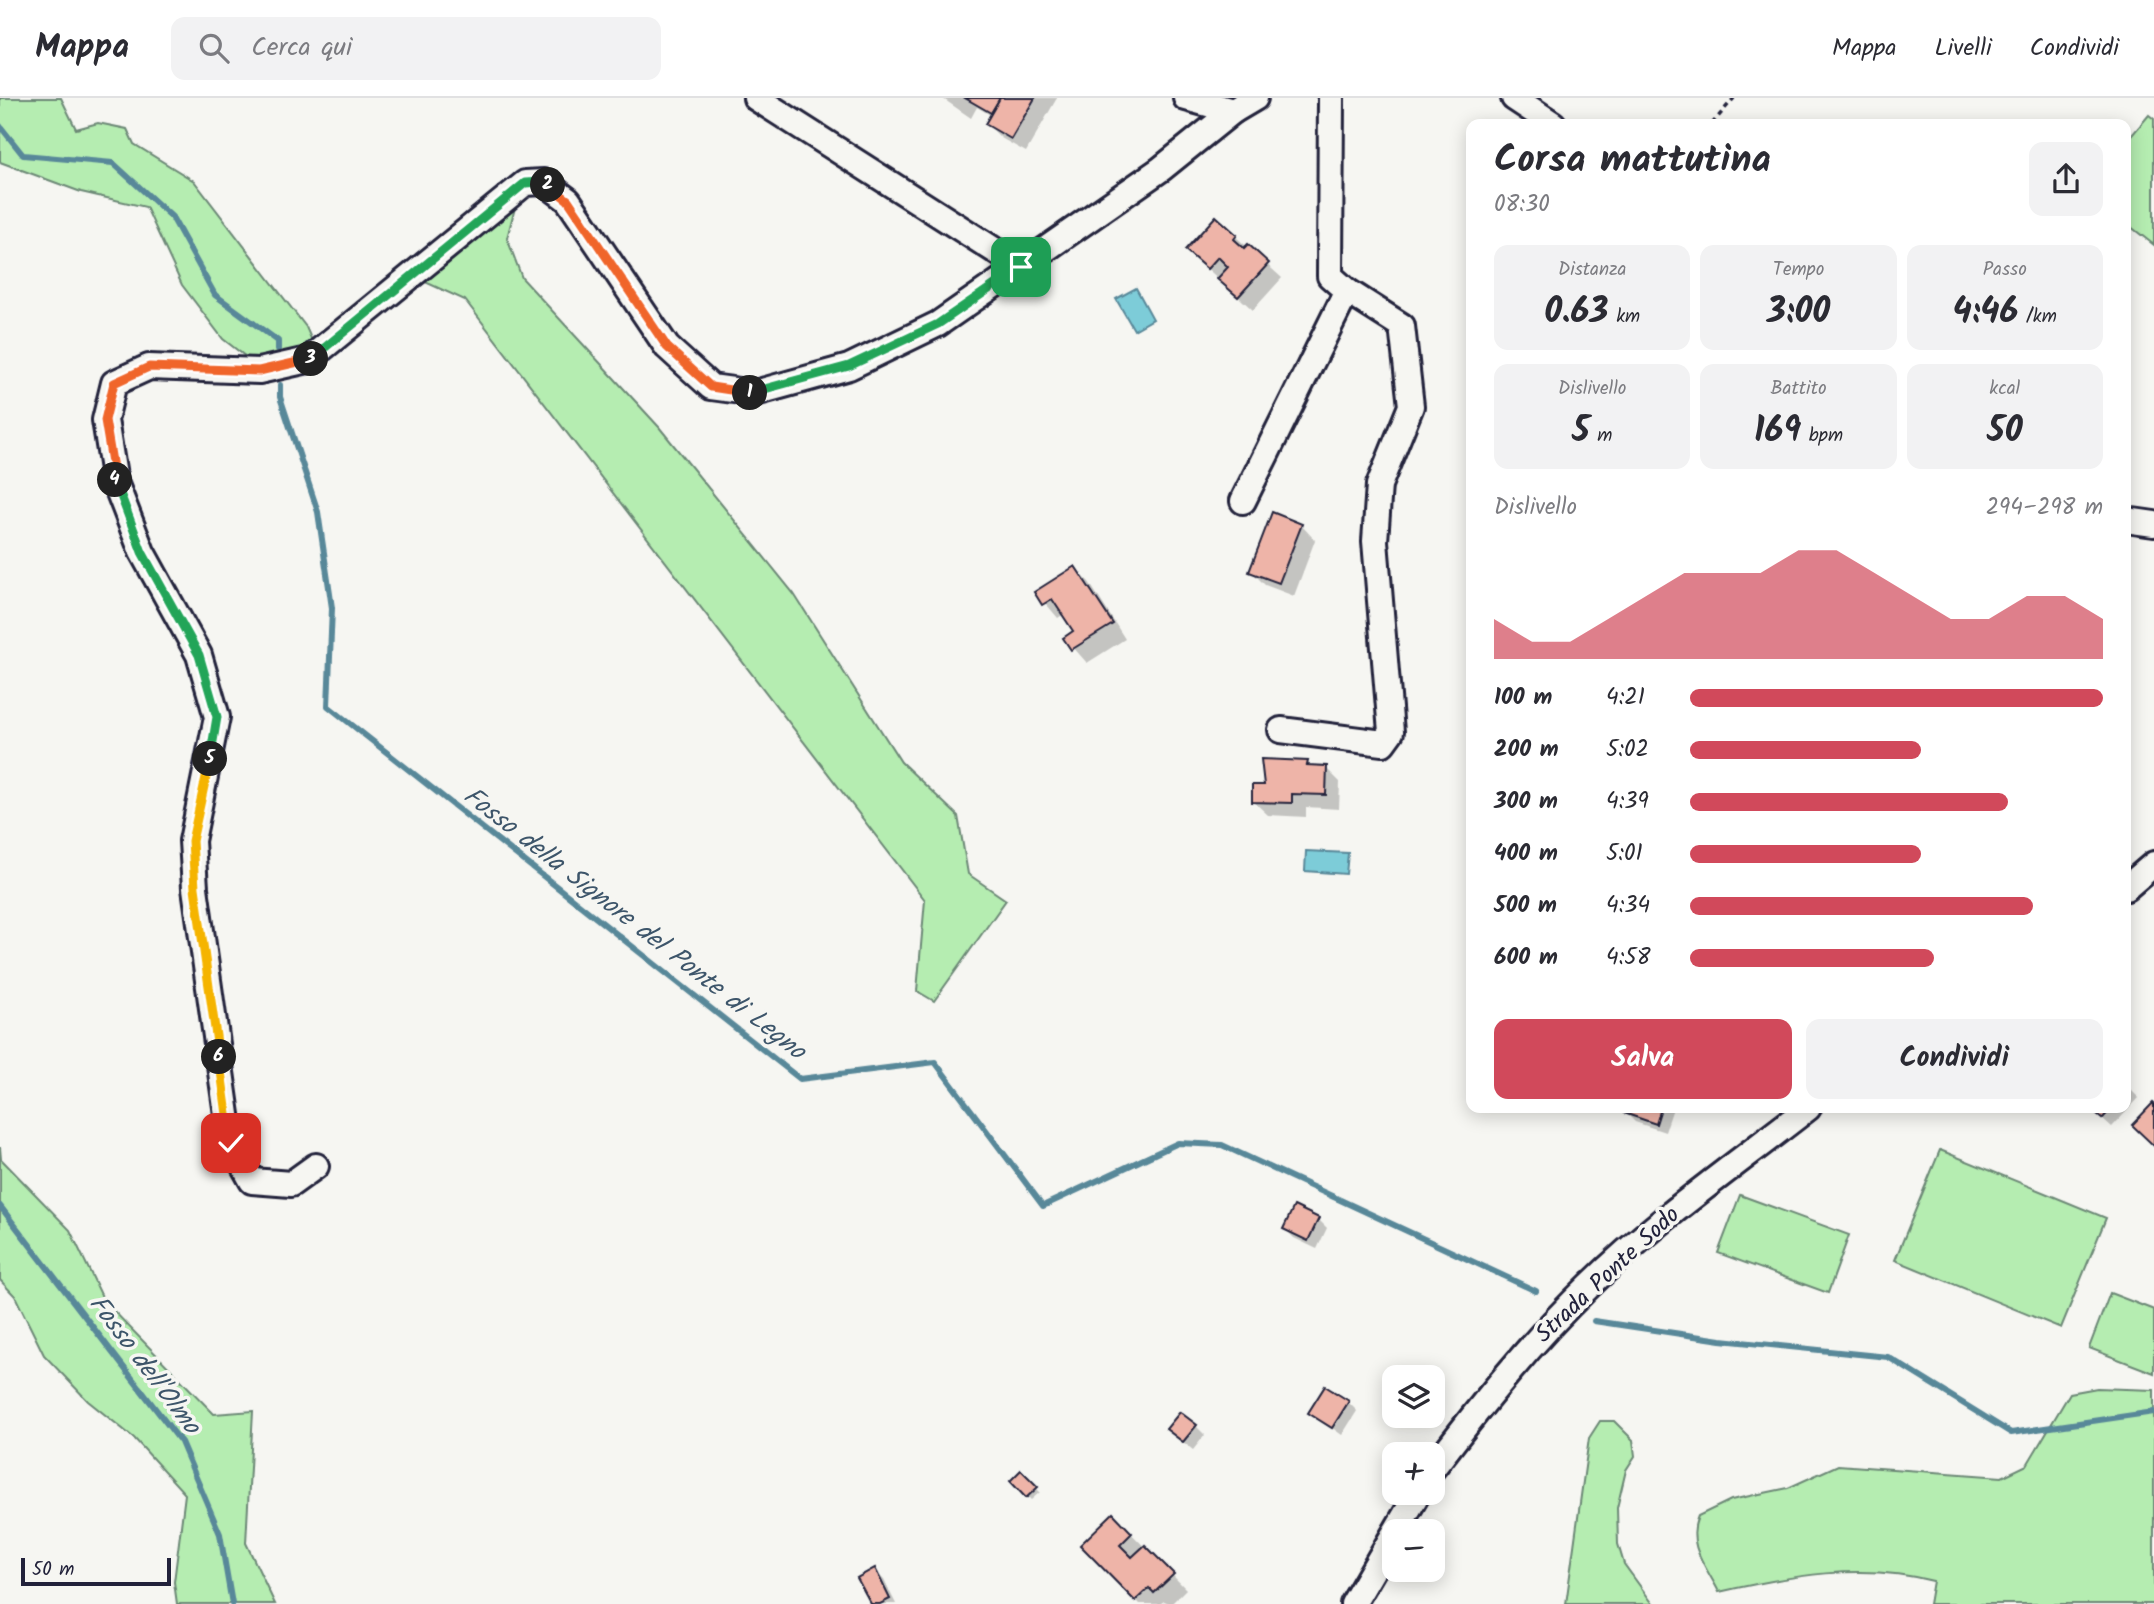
<!DOCTYPE html>
<html lang="it">
<meta charset="utf-8">
<style>
body{margin:0;font-family:Kalam,sans-serif;background:#f2f2f3;color:#2b2b33;height:100vh;display:flex;flex-direction:column;font-size:26px;white-space:nowrap}
*{box-sizing:border-box;margin:0}
p{font-size:23px;color:#7c7c81}
.icon{flex:none;width:38px;height:38px;fill:none;stroke:currentColor;stroke-width:2;stroke-linecap:round;stroke-linejoin:round}
.map{position:relative;flex:1;overflow:hidden}
.details{position:absolute;left:1466px;top:21px;width:665px;height:994px;display:flex;flex-direction:column;background:#fff;border-radius:14px;box-shadow:0 4px 18px #0003}
.details>*{flex:none}
.tools{position:absolute;left:1382px;top:1267px;display:grid;gap:14px}
.tools a{display:grid;place-items:center;width:63px;height:63px;border-radius:14px;background:#fff;box-shadow:0 4px 18px #0003;font-size:35px}
.scale{position:absolute;left:21px;bottom:18px;width:150px;box-sizing:border-box;padding-left:7px;border:4px solid #22223b;border-top:0;font-size:19px;line-height:24px;white-space:nowrap;color:#22223b;-webkit-text-stroke:5px #f6f6f2;paint-order:stroke}
.pin{position:absolute;display:grid;place-items:center;width:60px;height:60px;color:#fff;margin:-30px;border-radius:14px;box-shadow:0 4px 10px #0006}
.km{position:absolute;width:35px;height:35px;margin:-18px;border-radius:50%;background:#222;color:#fff;font-size:19px;line-height:35px;text-align:center}
.round{display:grid;place-items:center;flex:none;width:74px;height:74px;border-radius:14px;background:#f2f2f3}
.summary{display:flex;align-items:center;justify-content:space-between;height:119px;padding:0 28px}
h1{font-size:38px;font-weight:700;line-height:52px}
.metrics{display:grid;grid-template-columns:repeat(3,1fr);gap:10px;height:119px;padding:7px 28px}
.metrics div{display:grid;align-content:center;border-radius:14px;background:#f2f2f3;text-align:center}
.metrics b{font-size:35px;font-weight:700}
.metrics small{font-size:19px;font-weight:400}
.metrics p{font-size:19px}
.chart{height:196px;padding:14px 28px}
.chart p{display:flex;justify-content:space-between}
.chart svg{width:100%;height:126px;margin-top:7px;fill:#d1495b;opacity:.7}
.button{display:flex;gap:14px;margin-top:auto;padding:14px 28px}
.button a{flex:1;height:80px;border-radius:14px;background:#d1495b;color:#fff;font-size:28px;font-weight:700;line-height:80px;text-align:center}
.button a+a{background:#f2f2f3;color:#2b2b33}
ul{padding:0 28px;list-style:none;font-size:23px}
li{display:grid;grid-template-columns:112px 84px 1fr;align-items:center;height:52px}
li i{height:18px;border-radius:9px;background:#d1495b}
header{display:flex;align-items:center;gap:42px;box-sizing:border-box;height:98px;padding:0 35px;background:#fff;border-bottom:2px solid #e1e1e2}
header strong{font-size:33px}
nav{display:flex;gap:38px;margin-inline-start:auto;font-size:24px}
.search{width:490px;height:63px;background:#f2f2f3;display:flex;align-items:center;gap:18px;box-sizing:border-box;padding:0 24px;border-radius:14px;color:#7c7c81;font-size:26px}
.map>svg:first-child{display:block}
.green{fill:#b5edb1;stroke:#6c8876;stroke-width:2}
.water{fill:#7dccd8;stroke:#598899;stroke-width:2}
.shadow{fill:#0003}
.lines{fill:none;stroke-linecap:round;stroke-linejoin:round}
.stream{stroke:#598899;stroke-width:6}
.building{fill:#eeb4a8;stroke:#22223b;stroke-width:2}
.minor-casing{stroke:#22223b;stroke-width:30}
.path{stroke:#22223b;stroke-width:3.5;stroke-dasharray:5 5;stroke-linecap:butt}
.minor{stroke:#f6f6f2;stroke-width:24}
.split-1-casing{stroke:#fff;stroke-width:14}
.split-2-casing{stroke:#fff;stroke-width:14}
.split-3-casing{stroke:#fff;stroke-width:14}
.split-4-casing{stroke:#fff;stroke-width:14}
.split-5-casing{stroke:#fff;stroke-width:14}
.split-6-casing{stroke:#fff;stroke-width:14}
.split-7-casing{stroke:#fff;stroke-width:14}
.split-1{stroke:#22a559;stroke-width:9}
.split-2{stroke:#f0652b;stroke-width:9}
.split-3{stroke:#22a559;stroke-width:9}
.split-4{stroke:#f0652b;stroke-width:9}
.split-5{stroke:#22a559;stroke-width:9}
.split-6{stroke:#f5b400;stroke-width:9}
.split-7{stroke:#f5b400;stroke-width:9}
.labels{text-anchor:middle;dominant-baseline:central;stroke-width:7;stroke-linejoin:round;paint-order:stroke}
.street-label{font-size:24px;fill:#22223b;stroke:#f6f6f2}
.water-label{font-size:26px;font-style:italic;fill:#3d556a;stroke:#f6f6f2}
</style>
<header>
<strong>Mappa</strong>
<div class="search"><svg class="icon" aria-label="search" viewBox="0 0 24 24"><circle cx="10" cy="10" r="6"/><path d="M15 15l6 6"/></svg>Cerca qui</div>
<nav><a>Mappa</a><a>Livelli</a><a>Condividi</a></nav>
</header>
<div class="map">
<svg width="2154" height="1506" viewBox="0 0 2154 1506">
<rect width="100%" height="100%" fill="#f6f6f2"/>
<filter id="ink" filterUnits="userSpaceOnUse"><feTurbulence type="fractalNoise" baseFrequency=".0143" numOctaves="2"/><feDisplacementMap in="SourceGraphic" scale="14" xChannelSelector="R" yChannelSelector="G"/><feConvolveMatrix kernelMatrix="1 2 1 2 8 2 1 2 1" color-interpolation-filters="sRGB"/></filter>
<g filter="url(#ink)">
<g class="green">
<polygon points="0,0 61,0 76,31 98,25 127,31 134,46 194,83 306,229 316,252 259,269 223,241 182,187 146,109 81,94 0,64"/>
<polygon points="2149,17 2154,21 2154,147 2126,125 2126,44"/>
<polygon points="516,106 507,140 522,180 659,329 794,496 901,664 958,718 968,776 1006,802 934,903 917,893 925,802 465,202 423,183"/>
<polygon points="0,1049 1,1061 70,1132 104,1203 214,1316 253,1313 246,1445 275,1506 177,1506 174,1484 185,1396 134,1340 88,1303 44,1257 15,1198 0,1182"/>
<polygon points="1940,1052 2106,1120 2061,1230 1895,1162"/>
<polygon points="1740,1097 1849,1137 1828,1195 1718,1155"/>
<polygon points="2110,1195 2154,1212 2154,1275 2089,1250"/>
<path d="M2097 1290 2154 1292V1506H1929L1933 1483C1863 1464 1789 1478 1719 1494 1706 1468 1686 1447 1698 1418L1731 1402 1788 1390 1838 1367 2002 1379 2027 1367 2070 1295Z"/>
<polygon points="1600,1323 1614,1323 1633,1342 1635,1358 1626,1372 1617,1410 1618,1446 1624,1466 1653,1506 1566,1506 1589,1340"/>
</g>
<g class="water">
<polygon points="1136,190 1153,221 1134,232 1116,201"/>
<polygon points="1306,753 1348,755 1346,776 1305,773"/>
</g>
<g class="shadow">
<polygon points="942,0 1057,0 1026,54 1001,40 987,26 992,18 977,9 971,20"/>
<polygon points="1216,121 1282,180 1253,212 1202,166"/>
<polygon points="1301,427 1315,442 1294,498 1265,487 1251,473"/>
<polygon points="1075,470 1089,484 1125,541 1087,565 1065,540 1075,534 1064,516 1058,520 1036,494"/>
<polygon points="1307,664 1312,669 1326,670 1340,684 1339,711 1306,709 1306,719 1268,717 1253,703 1266,689"/>
<polygon points="2126,987 2139,1000 2112,1029 2091,1010 2126,1010"/>
<polygon points="1627,1010 1673,1010 1665,1034 1635,1024 1626,1015"/>
<polygon points="1318,1121 1327,1130 1317,1151 1294,1140 1285,1131"/>
<polygon points="1348,1304 1357,1313 1342,1337 1310,1314"/>
<polygon points="1196,1328 1205,1337 1193,1352 1178,1340"/>
<polygon points="1021,1374 1040,1394 1031,1402 1012,1383"/>
<polygon points="1113,1417 1186,1491 1171,1506 1164,1503 1160,1506 1140,1506 1082,1447"/>
<polygon points="875,1473 884,1482 896,1506 873,1506"/>
</g>
<g class="lines">
<g class="stream">
<polyline points="0,28 23,57 113,65 172,119 215,197 278,243 278,251"/>
<polyline points="280,287 280,299 318,414 332,510 328,608 800,981 935,964 1043,1108 1178,1045 1222,1047 1536,1193"/>
<polyline points="0,1108 181,1344 220,1436 232,1506"/>
<polyline points="1594,1223 1721,1242 1888,1259 2011,1335 2154,1314"/>
</g>
</g>
<g class="building">
<polygon points="965,0 1000,0 991,15"/>
<polygon points="1000,0 1035,0 1011,41 985,26"/>
<polygon points="1216,118 1237,137 1234,141 1244,150 1248,146 1269,165 1238,199 1217,181 1228,169 1218,159 1207,171 1185,152"/>
<polygon points="1272,414 1302,426 1279,485 1249,474"/>
<polygon points="1075,468 1113,526 1071,552 1063,540 1073,533 1052,501 1042,507 1034,494"/>
<polygon points="1261,661 1308,663 1307,667 1327,668 1326,697 1292,696 1292,705 1252,704 1252,687 1264,687"/>
<polygon points="2153,1005 2154,1006 2154,1048 2132,1027"/>
<polygon points="1625,1010 1661,1010 1656,1026 1624,1015"/>
<polygon points="2089,1010 2112,1010 2102,1021"/>
<polygon points="1294,1108 1319,1120 1308,1143 1283,1131"/>
<polygon points="1325,1288 1349,1303 1332,1330 1308,1315"/>
<polygon points="1180,1314 1197,1327 1183,1344 1166,1331"/>
<polygon points="1021,1372 1038,1389 1026,1400 1010,1383"/>
<polygon points="1113,1415 1132,1435 1120,1447 1132,1459 1145,1447 1174,1476 1154,1495 1149,1490 1135,1503 1080,1447"/>
<polygon points="875,1470 890,1501 880,1506 871,1506 857,1480"/>
</g>
<g class="lines">
<defs>
<g id="minor">
<polyline points="756,0 1021,169"/>
<polyline points="1186,0 1233,13 1255,0"/>
<polyline points="1514,0 1553,26"/>
<polyline points="1243,403 1347,193"/>
<polyline points="2126,422 2154,426"/>
<polyline points="1281,632 1383,645 1391,634 1375,443 1379,387 1411,308 1402,228 1347,193 1330,178 1331,0"/>
<polyline points="2126,790 2154,766"/>
<polyline points="316,1068 291,1086 252,1083 231,1045 195,790 192,743 217,619 199,557 142,454 115,384 105,322 114,285 149,269 259,273 308,262 525,85 544,84 568,102 667,249 711,289 755,295 849,269 938,226 1161,71 1233,13"/>
<path d="M1433 1370C1482 1306 1531 1244 1589 1188 1656 1122 1734 1068 1808 1010"/>
<polyline points="1353,1506 1418,1395"/>
</g>
</defs>
<use href="#minor" class="minor-casing"/>
<polyline class="path" points="1712,26 1734,0"/>
<use href="#minor" class="minor"/>
</g>
</g>
<g class="lines" filter="url(#ink)">
<defs>
<polyline id="split-1" points="750,295 849,268 938,226 1021,169"/>
<polyline id="split-2" points="548,87 568,102 667,249 711,289 750,295"/>
<polyline id="split-3" points="311,261 525,85 544,84 548,87"/>
<polyline id="split-4" points="115,382 105,322 114,285 149,269 259,273 311,261"/>
<polyline id="split-5" points="115,382 142,454 199,557 217,619 210,661"/>
<polyline id="split-6" points="210,661 192,743 195,790 219,959"/>
<polyline id="split-7" points="219,959 231,1045"/>
</defs>
<use href="#split-1" class="split-1-casing"/>
<use href="#split-2" class="split-2-casing"/>
<use href="#split-3" class="split-3-casing"/>
<use href="#split-4" class="split-4-casing"/>
<use href="#split-5" class="split-5-casing"/>
<use href="#split-6" class="split-6-casing"/>
<use href="#split-7" class="split-7-casing"/>
<use href="#split-1" class="split-1"/>
<use href="#split-2" class="split-2"/>
<use href="#split-3" class="split-3"/>
<use href="#split-4" class="split-4"/>
<use href="#split-5" class="split-5"/>
<use href="#split-6" class="split-6"/>
<use href="#split-7" class="split-7"/>
</g>
<g class="labels">
<g class="street-label">
<text transform="translate(1608 1177) rotate(-43)">Strada Ponte Sodo</text>
</g>
<g class="water-label">
<text transform="translate(634 826) rotate(38)">Fosso della Signore del Ponte di Legno</text>
<text transform="translate(144 1267) rotate(53)">Fosso dell'Olmo</text>
</g>
</g>
</svg>
<div class="tools">
<a><svg class="icon" aria-label="layers" viewBox="0 0 24 24"><path d="M12 4l9 5-9 5-9-5zM3 14l9 5 9-5"/></svg></a>
<a>+</a>
<a>−</a>
</div>
<div class="scale">50 m</div>
<div class="pin" style="left:1021px;top:169px;background:#1e9e55"><svg class="icon" aria-label="arrive" viewBox="0 0 24 24"><path d="M6 21V4h12l-3 4 3 4H6"/></svg></div>
<div class="pin" style="left:231px;top:1045px;background:#d93025"><svg class="icon" aria-label="check" viewBox="0 0 24 24"><path d="M5 12l5 5 9-10"/></svg></div>
<b class="km" style="left:750px;top:295px">1</b>
<b class="km" style="left:548px;top:87px">2</b>
<b class="km" style="left:311px;top:261px">3</b>
<b class="km" style="left:115px;top:382px">4</b>
<b class="km" style="left:210px;top:661px">5</b>
<b class="km" style="left:219px;top:959px">6</b>
<section class="details">
<div class="summary"><div><h1>Corsa mattutina</h1><p>08:30</p></div><a class="round"><svg class="icon" aria-label="share" viewBox="0 0 24 24"><path d="M12 15V3M7 8l5-5 5 5M5 13v7h14v-7"/></svg></a></div>
<div class="metrics">
<div><p>Distanza</p><b>0.63<small> km</small></b></div>
<div><p>Tempo</p><b>3:00</b></div>
<div><p>Passo</p><b>4:46<small> /km</small></b></div>
</div>
<div class="metrics">
<div><p>Dislivello</p><b>5<small> m</small></b></div>
<div><p>Battito</p><b>169<small> bpm</small></b></div>
<div><p>kcal</p><b>50</b></div>
</div>
<div class="chart"><p><span>Dislivello</span>294–298 m</p>
<svg viewBox="0 0 160 44" preserveAspectRatio="none"><path d="M0 44V30L10 38L20 38L30 30L40 22L50 14L60 14L70 14L80 6L90 6L100 14L110 22L120 30L130 30L140 22L150 22L160 30V44z"/></svg>
</div>
<ul>
<li><b>100 m</b>4:21<i style="width:100%"></i></li>
<li><b>200 m</b>5:02<i style="width:56%"></i></li>
<li><b>300 m</b>4:39<i style="width:77%"></i></li>
<li><b>400 m</b>5:01<i style="width:56%"></i></li>
<li><b>500 m</b>4:34<i style="width:83%"></i></li>
<li><b>600 m</b>4:58<i style="width:59%"></i></li>
</ul>
<div class="button"><a>Salva</a><a>Condividi</a></div>
</section>
</div>
